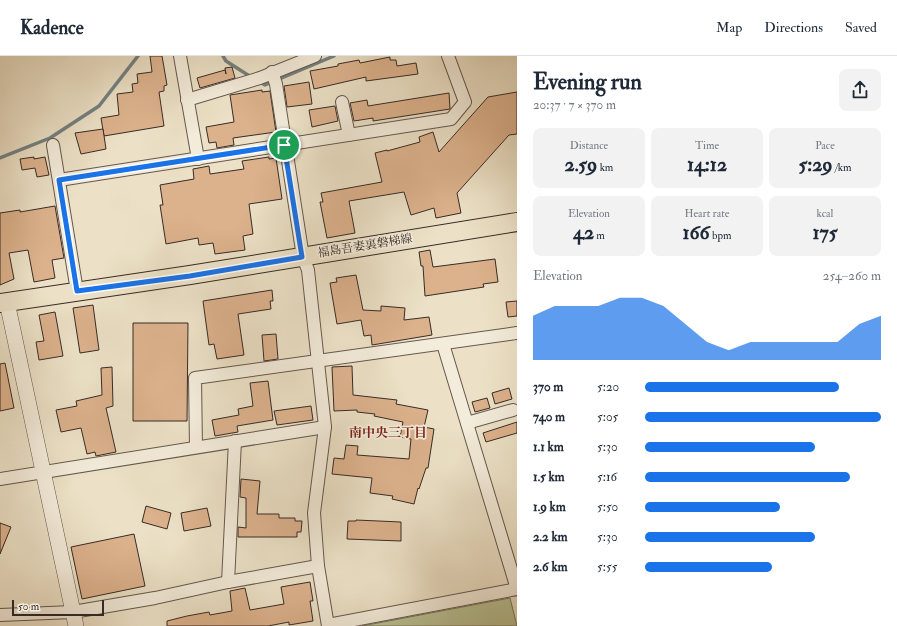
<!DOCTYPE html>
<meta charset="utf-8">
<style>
body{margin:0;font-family:"IM FELL Double Pica","Noto Serif JP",serif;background:#f2f2f3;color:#1f2937;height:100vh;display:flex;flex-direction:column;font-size:15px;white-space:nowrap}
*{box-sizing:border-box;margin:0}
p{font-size:13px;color:#747a83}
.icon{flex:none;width:22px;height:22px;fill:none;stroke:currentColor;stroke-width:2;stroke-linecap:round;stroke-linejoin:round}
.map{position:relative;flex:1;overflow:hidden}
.details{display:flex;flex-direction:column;background:#fff;width:380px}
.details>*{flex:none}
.scale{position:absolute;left:12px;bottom:10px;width:92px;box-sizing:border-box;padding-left:4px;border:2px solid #372b26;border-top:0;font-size:11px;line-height:14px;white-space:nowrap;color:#372b26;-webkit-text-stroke:3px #f3ecdb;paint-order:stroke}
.pin{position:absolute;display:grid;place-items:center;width:34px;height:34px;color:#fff;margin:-17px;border:2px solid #fff;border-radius:50%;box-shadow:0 1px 4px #0007}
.round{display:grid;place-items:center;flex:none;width:42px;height:42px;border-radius:8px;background:#f2f2f3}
.head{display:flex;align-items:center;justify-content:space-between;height:68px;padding:0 16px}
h1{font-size:22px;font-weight:700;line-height:30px}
.figures{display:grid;grid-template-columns:repeat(3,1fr);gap:6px;height:68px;padding:4px 16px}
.figures div{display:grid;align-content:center;border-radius:8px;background:#f2f2f3;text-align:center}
.figures b{font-size:20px;font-weight:700}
.figures small{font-size:11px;font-weight:400}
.figures p{font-size:11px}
.chart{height:112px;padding:8px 16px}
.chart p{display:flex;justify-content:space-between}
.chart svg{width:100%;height:72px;margin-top:4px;fill:#1a73e8;opacity:.7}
ul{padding:0 16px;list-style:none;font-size:13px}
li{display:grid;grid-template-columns:64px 48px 1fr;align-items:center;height:30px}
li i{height:10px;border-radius:5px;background:#1a73e8}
header{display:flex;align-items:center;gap:24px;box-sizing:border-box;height:56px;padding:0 20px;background:#fff;border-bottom:1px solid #e0e1e3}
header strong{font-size:19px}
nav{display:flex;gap:22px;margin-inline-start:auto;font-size:14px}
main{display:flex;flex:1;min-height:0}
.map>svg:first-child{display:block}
.green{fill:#b9c295;stroke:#78765e}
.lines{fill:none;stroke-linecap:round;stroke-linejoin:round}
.stream{stroke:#748182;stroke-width:3.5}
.building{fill:#dcb28d;stroke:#372b26}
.minor-casing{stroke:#64584e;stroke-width:14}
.tertiary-casing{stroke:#64584e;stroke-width:16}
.primary-casing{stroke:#372b26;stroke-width:20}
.minor{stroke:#f3ecdb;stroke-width:12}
.tertiary{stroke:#f3ecdb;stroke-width:15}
.primary{stroke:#ece1c7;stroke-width:18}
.route-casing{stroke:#fff;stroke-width:8}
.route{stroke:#1a73e8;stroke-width:5}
.labels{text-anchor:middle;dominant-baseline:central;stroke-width:3.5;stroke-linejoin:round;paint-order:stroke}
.street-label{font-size:12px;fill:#372b26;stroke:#f3ecdb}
.neighbourhood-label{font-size:13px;font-weight:bold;fill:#7a1f14;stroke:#f3ecdb}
</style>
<header>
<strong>Kadence</strong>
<nav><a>Map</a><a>Directions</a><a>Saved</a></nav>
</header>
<main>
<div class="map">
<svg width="517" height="570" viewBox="0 0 517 570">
<rect width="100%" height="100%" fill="#ece1c7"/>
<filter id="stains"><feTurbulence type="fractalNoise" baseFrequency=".005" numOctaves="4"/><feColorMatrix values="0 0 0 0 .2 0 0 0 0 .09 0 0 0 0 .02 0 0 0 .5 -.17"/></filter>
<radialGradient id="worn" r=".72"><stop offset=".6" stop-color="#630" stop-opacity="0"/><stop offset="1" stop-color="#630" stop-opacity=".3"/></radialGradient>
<polygon class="green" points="510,542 517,570 362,570"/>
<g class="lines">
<g class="stream">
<polyline points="223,0 226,5 251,21"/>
<polyline points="260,26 265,29 334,0"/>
<polyline points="0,102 50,82 99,50 138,0"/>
</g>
</g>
<g class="building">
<polygon points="150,0 162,0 167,29 164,30 164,35 159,36 164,70 104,80 101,62 119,59 117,38 133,36 132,28 138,27 137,18 152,16"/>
<polygon points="390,1 390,4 396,4 397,10 416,7 418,18 366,25 366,21 314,33 310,15 338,10 338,8 359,4 360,7"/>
<polygon points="232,11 235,22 200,32 197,22 225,14 226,18 225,12"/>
<polygon points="309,26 312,48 287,51 284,30"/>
<polygon points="262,34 262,36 270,35 276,76 233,82 234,89 217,92 216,86 209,87 206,71 234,66 230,39"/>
<polygon points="517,36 517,78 509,79 457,137 461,157 436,162 434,152 411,159 404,136 349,145 355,177 327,182 320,146 323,146 321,137 382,126 375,97 387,94 387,95 420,86 419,81 433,76 439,96 488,41"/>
<polygon points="449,37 450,53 373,65 373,62 354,65 350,47 367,44 368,50"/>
<polygon points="335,50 338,65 312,71 309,54"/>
<polygon points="103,73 106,93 81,98 75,77"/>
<polygon points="34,101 34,103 45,101 49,119 37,121 35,112 22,114 20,103"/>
<polygon points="269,101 269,103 276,102 282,143 249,148 253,178 243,180 245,194 215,198 213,187 199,189 198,182 166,188 160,149 163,149 160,129 194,123 193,113 209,110 210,118 244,113 242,105"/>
<polygon points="55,150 64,202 52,204 55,222 34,226 28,194 9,197 14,223 0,229 0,157 20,154 20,156"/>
<polygon points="430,194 433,211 495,203 498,226 483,228 484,231 425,240 423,210 421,210 419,196"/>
<polygon points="356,219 363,254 381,255 381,250 405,252 404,264 429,261 432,279 372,289 371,279 364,280 361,264 337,268 330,227 337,226 336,222"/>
<polygon points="272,234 273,245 270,245 271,253 238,258 244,299 217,303 214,288 209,289 203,245"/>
<polygon points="517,245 517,260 508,261 506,246"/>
<polygon points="93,249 99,294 80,297 73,252"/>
<polygon points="55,256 63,300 39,304 36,286 44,285 39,259"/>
<polygon points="133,267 188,267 187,365 133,365"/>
<polygon points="276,278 278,303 264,305 262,279"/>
<polygon points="5,307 14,352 0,355 0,308"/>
<polygon points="352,310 353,339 397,344 396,348 428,354 424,371 434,373 428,412 426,412 419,433 418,432 414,448 392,443 393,440 370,437 372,422 332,418 334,402 344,403 346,389 358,390 357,399 409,403 411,383 400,381 403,366 374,360 375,358 357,356 357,354 334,355 332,311"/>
<polygon points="112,311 113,350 106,352 116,396 96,400 95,396 87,398 81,372 61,376 56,354 77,350 76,345 102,339 101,312"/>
<polygon points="268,325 273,364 237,370 238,376 215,380 212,364 239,359 238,353 253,350 250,327"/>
<polygon points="509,332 512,343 495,348 492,337"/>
<polygon points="487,342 490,352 475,356 472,346"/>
<polygon points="311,350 313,364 277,369 274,355"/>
<polygon points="517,366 517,377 486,386 483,377"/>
<polygon points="241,423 260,425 257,458 279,458 279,462 295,462 295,465 302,465 301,476 297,476 297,481 238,481 238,471 246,472 246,442 240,441"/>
<polygon points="146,450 171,457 167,473 142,466"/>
<polygon points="207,452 211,470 184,475 181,457"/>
<polygon points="356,464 401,466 401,485 347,483 348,465 356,465"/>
<polygon points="0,467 11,471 0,498"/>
<polygon points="134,478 145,530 82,543 71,491"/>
<polygon points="310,526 313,545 310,545 313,565 289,569 289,566 268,570 167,570 167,565 187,560 209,556 210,559 232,555 230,535 245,532 250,554 284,548 281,531"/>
</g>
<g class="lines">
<defs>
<g id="minor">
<polyline points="180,0 198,103"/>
<polyline points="272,16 276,28 303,201 308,214 325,371 314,457 318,510 328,570"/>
<polyline points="187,44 260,22 315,0"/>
<polyline points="342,46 349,79"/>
<polyline points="53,89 77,235"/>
<polyline points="59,124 451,63 465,46 448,0"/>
<polyline points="443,288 517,533"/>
<polyline points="467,367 513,354"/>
<polyline points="196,391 195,322 517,277"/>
<polyline points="0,423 325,371"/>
<polyline points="228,526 235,385"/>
<polyline points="0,559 73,556 155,542 228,526 318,510"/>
<polyline points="328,569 517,533"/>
</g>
<polyline id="tertiary" points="7,246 76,570"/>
<polyline id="primary" points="0,247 190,219 517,166"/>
</defs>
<use href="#minor" class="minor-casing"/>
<use href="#tertiary" class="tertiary-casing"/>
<use href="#primary" class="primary-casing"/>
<use href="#minor" class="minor"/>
<use href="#tertiary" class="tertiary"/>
<use href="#primary" class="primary"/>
</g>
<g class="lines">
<defs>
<polygon id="route" points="284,89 302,201 190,220 77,235 59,124"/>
</defs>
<use href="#route" class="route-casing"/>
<use href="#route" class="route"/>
</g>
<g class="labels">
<g class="street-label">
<text transform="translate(365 190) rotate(-9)">福島吾妻裏磐梯線</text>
</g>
<g class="neighbourhood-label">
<text x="388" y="377">南中央三丁目</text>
</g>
</g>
<rect width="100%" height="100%" filter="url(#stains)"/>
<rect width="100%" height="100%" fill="url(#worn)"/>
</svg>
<div class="scale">50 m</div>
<div class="pin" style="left:284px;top:89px;background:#1e9e55"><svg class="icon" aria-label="arrive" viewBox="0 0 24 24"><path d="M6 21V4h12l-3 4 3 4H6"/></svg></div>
</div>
<section class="details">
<div class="head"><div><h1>Evening run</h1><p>20:37 · 7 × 370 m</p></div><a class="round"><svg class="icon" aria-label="share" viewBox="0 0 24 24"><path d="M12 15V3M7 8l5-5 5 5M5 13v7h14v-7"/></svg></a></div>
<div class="figures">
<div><p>Distance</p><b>2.59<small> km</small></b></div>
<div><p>Time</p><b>14:12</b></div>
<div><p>Pace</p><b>5:29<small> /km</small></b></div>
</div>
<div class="figures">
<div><p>Elevation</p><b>42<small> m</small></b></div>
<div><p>Heart rate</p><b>166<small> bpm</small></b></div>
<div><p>kcal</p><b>175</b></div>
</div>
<div class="chart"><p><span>Elevation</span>254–260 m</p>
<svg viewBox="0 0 160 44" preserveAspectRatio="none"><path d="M0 44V17L10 11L20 11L30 11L40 6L50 6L60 11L70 22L80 33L90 38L100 33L110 33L120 33L130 33L140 33L150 22L160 17V44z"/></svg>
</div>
<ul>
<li><b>370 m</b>5:20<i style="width:82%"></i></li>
<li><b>740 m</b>5:05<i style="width:100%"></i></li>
<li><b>1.1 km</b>5:30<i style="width:72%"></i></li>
<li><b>1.5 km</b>5:16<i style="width:87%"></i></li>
<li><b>1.9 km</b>5:50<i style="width:57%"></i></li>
<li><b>2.2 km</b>5:30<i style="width:72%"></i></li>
<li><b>2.6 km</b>5:55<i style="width:54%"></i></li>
</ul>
</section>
</main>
